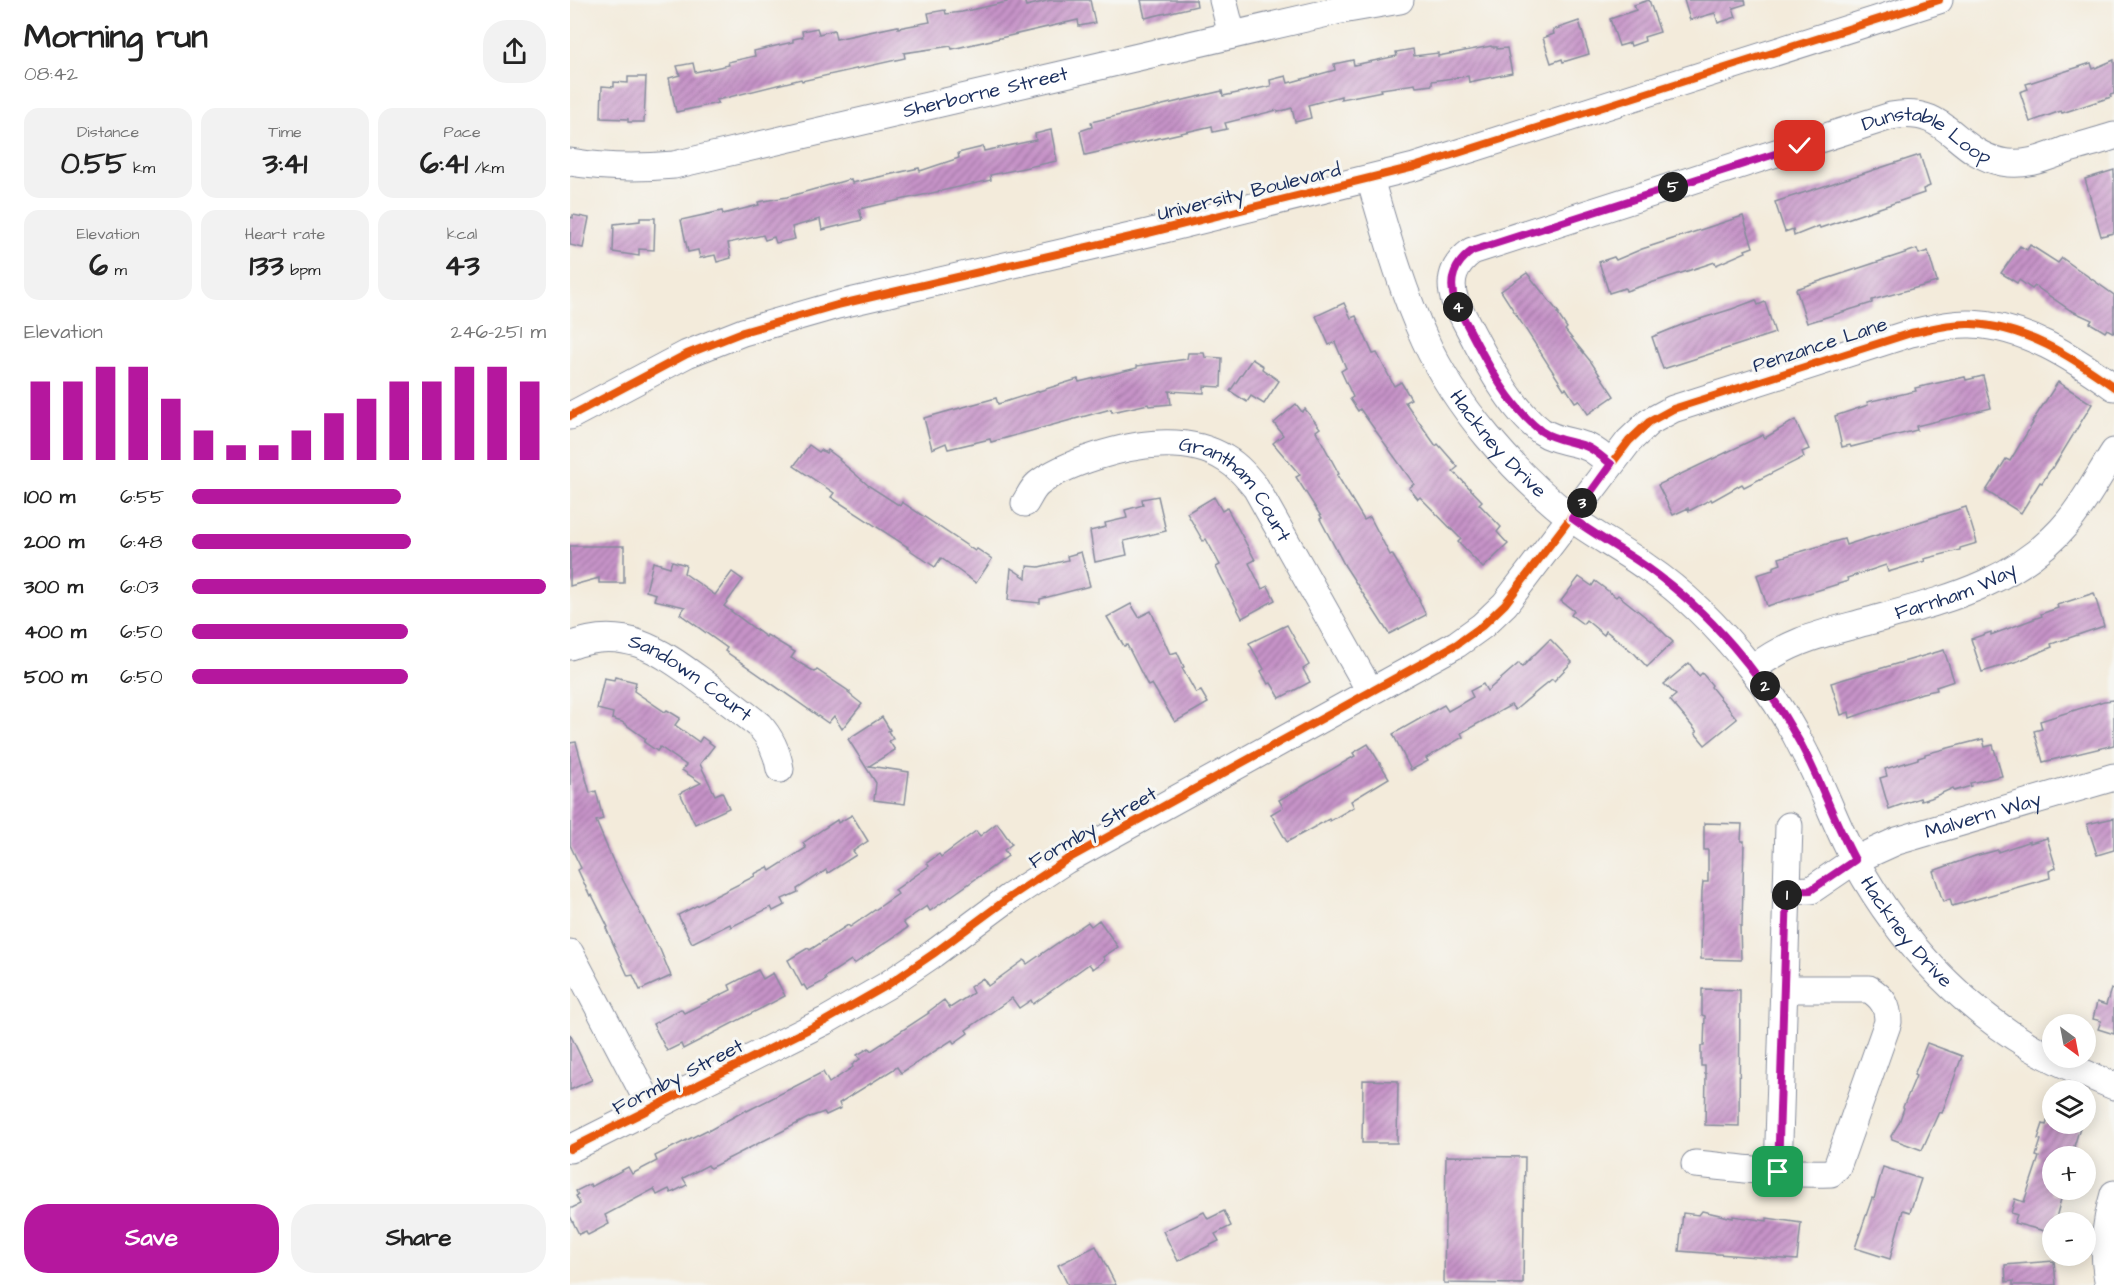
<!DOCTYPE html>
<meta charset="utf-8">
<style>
body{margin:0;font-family:"Architects Daughter",sans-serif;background:#f2f2f2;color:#222;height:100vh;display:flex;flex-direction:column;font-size:22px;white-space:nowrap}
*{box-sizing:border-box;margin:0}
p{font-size:20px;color:#767676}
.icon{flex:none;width:33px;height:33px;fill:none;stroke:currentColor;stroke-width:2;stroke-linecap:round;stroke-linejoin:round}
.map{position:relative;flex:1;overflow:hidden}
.details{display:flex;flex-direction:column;background:#fff;width:570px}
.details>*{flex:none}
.needle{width:39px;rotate:148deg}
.fabs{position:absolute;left:1472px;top:1014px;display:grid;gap:12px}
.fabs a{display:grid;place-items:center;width:54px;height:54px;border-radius:50%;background:#fff;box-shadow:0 3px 15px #0003;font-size:30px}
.pin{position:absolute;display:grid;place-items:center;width:51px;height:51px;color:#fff;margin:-26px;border-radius:12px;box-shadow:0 3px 9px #0006}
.km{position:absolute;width:30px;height:30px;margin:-15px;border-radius:50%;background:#222;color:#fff;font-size:16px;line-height:30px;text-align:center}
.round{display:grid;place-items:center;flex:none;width:63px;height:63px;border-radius:24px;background:#f2f2f2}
.overview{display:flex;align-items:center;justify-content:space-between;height:102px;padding:0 24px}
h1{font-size:33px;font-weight:700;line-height:45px}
.metrics{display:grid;grid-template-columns:repeat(3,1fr);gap:9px;height:102px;padding:6px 24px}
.metrics div{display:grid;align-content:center;border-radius:15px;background:#f2f2f2;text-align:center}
.metrics b{font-size:30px;font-weight:700}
.metrics small{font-size:16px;font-weight:400}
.metrics p{font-size:16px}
.chart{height:168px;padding:12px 24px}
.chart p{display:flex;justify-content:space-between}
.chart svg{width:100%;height:108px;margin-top:6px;stroke:#b5179e;stroke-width:6}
.action{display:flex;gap:12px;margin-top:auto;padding:12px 24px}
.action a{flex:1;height:69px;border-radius:24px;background:#b5179e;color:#fff;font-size:24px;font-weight:700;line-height:69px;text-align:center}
.action a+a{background:#f2f2f2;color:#222}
ul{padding:0 24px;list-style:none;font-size:20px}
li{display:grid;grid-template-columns:96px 72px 1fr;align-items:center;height:45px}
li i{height:15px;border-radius:8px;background:#b5179e}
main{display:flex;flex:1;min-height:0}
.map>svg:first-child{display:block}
.building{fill:url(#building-hatch)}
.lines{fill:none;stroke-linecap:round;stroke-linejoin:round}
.minor-casing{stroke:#878d9c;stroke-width:29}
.minor{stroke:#fff;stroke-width:27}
.cycleway-casing{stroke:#f6f6f2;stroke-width:11}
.cycleway{stroke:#e8590c;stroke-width:8}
.route-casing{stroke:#fff;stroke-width:12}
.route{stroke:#b5179e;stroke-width:8}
.labels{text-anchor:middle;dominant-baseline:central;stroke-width:6;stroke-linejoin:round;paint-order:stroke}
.street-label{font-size:20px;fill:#1b2f5e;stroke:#f6f6f2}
</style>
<main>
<section class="details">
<div class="overview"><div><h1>Morning run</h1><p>08:42</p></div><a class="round"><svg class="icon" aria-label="share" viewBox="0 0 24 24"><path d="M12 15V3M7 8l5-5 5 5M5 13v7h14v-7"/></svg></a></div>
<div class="metrics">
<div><p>Distance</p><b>0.55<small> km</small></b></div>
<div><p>Time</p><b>3:41</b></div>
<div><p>Pace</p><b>6:41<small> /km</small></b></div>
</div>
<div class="metrics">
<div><p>Elevation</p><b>6<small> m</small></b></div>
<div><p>Heart rate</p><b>133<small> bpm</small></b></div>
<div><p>kcal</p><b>43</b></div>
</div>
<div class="chart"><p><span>Elevation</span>246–251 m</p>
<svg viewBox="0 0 160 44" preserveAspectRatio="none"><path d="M5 44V12M15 44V12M25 44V6M35 44V6M45 44V19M55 44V32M65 44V38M75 44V38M85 44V32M95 44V25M105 44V19M115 44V12M125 44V12M135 44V6M145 44V6M155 44V12"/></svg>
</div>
<ul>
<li><b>100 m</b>6:55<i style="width:59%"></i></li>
<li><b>200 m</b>6:48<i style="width:62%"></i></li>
<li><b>300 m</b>6:03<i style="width:100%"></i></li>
<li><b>400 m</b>6:50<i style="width:61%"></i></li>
<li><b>500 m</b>6:50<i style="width:61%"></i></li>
</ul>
<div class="action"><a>Save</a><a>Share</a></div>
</section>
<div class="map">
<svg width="1544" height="1285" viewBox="0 0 1544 1285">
<defs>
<pattern id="building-hatch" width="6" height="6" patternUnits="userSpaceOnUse" patternTransform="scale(1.5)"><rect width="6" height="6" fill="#c693c7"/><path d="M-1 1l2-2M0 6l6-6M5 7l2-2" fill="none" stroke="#a078a5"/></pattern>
</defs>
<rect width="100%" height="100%" fill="#f6f6f2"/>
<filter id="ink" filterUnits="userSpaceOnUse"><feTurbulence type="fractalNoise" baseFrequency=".0167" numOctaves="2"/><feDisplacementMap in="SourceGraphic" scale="12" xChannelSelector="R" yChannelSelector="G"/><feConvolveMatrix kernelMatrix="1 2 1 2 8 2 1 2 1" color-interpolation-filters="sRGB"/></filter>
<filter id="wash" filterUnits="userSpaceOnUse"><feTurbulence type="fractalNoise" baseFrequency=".008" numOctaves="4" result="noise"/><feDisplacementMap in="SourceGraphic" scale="24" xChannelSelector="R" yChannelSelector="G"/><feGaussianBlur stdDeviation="1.35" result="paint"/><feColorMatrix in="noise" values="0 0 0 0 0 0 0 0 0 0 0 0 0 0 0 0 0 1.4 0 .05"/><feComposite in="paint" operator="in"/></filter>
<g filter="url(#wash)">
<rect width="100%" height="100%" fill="#f3ebdb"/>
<g id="blocks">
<g class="building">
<polygon points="437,0 454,0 456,6 481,0 520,0 525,23 509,26 508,20 382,49 381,46 334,53 335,58 232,81 231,79 147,100 148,103 106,112 99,78 110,75 107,66 123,63 125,72 159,65 158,62 185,56 184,51 223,42 223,39 233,37 232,31 247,28 249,34 264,30 266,39 328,26 328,28 360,22 358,13 375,10 376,14 392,12 437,2"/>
<polygon points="571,0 626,0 627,6 575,18"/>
<polygon points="1079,0 1090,32 1074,37 1075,41 1061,46 1060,43 1049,46 1040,19 1066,10 1064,5"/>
<polygon points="1114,0 1175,0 1176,4 1163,8 1166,17 1148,23 1145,13 1120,20"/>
<polygon points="1009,21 1019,54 993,62 992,59 981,63 973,38 984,34 983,30"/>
<polygon points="921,46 922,47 927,47 927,49 937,48 942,73 899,82 898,76 862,81 862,85 846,87 845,84 811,89 812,91 771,99 771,96 738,105 741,118 725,122 722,108 708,112 707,110 655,123 657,129 643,132 642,126 515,155 510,131 522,127 521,122 652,91 653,96 701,86 700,80 716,76 718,83 765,70 764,64 783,60 784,65 827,56 826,52 843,49 844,56 868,53 868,56"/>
<polygon points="1544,60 1544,94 1540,95 1541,97 1492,113 1491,111 1460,122 1450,92 1458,89 1456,84 1521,63 1523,69"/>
<polygon points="58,77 76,77 74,122 58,122 58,119 31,118 32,86 44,87 44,82 58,83"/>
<polygon points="481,130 487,161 420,175 421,180 289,209 292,220 252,230 250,219 222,227 225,239 206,243 204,237 195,240 193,235 158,243 161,258 147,262 145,255 130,258 128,250 118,252 111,220 152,211 153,214 189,205 188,202 217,197 281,179 282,183 349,168 350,171 389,158 388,153 413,147 414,151 466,140 465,134"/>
<polygon points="1350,155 1360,186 1353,189 1354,193 1250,228 1249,226 1224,236 1223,229 1215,232 1205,202"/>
<polygon points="1544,170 1544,233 1531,236 1515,179"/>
<polygon points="3,215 19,218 13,248 0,245 0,217 3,218"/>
<polygon points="1173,216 1183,247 1175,250 1176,252 1146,265 1145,262 1056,291 1055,288 1039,293 1029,262 1044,257 1046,260 1072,249"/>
<polygon points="70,218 85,218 84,250 69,249 69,256 43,252 44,224 70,221"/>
<polygon points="1460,245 1488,263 1492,258 1544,295 1544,333 1537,329 1535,332 1527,327 1520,323 1522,320 1500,310 1465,286 1462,289 1449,280 1447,283 1431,273 1450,246 1457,250"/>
<polygon points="1347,249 1349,254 1358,251 1367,282 1302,300 1302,303 1237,323 1226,289"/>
<polygon points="957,273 989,313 987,313 997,328 995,330 1021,362 1044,396 1018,414 1009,400 1005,402 996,388 994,389 931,291"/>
<polygon points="1186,300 1188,305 1195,302 1205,333 1093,369 1082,337 1114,324 1162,309"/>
<polygon points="774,303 781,318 786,316 803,354 807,353 824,386 831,382 841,399 835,402 866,446 868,444 888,467 883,471 912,501 909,504 931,527 927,532 938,544 913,568 888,542 891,539 850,497 848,499 839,488 844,484 790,409 788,411 780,399 783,397 771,371 776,368 765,342 759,345 746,316"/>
<polygon points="618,353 634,353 635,357 652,358 651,387 634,386 634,393 599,391 601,404 579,406 578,404 542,412 541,409 421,442 420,439 378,449 376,443 362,449 354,418 426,398 428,404 508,379 509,382 567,368 567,366 617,359"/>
<polygon points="682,359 693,366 692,369 709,381 694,404 681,396 677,402 660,391"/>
<polygon points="1413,376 1421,408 1346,426 1347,430 1281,447 1280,445 1272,447 1265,416 1298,405 1297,402 1346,391 1345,388 1395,377 1396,380"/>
<polygon points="1488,382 1522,404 1483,468 1482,467 1472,483 1470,482 1451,513 1416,491 1436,459 1440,461 1463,423 1462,422"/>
<polygon points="726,404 732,412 735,409 750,428 746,431 769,474 767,475 794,520 800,517 820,555 822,554 850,600 849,601 856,615 819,634 775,566 750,519 752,518 726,477 730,475 703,443 713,435 704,423"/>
<polygon points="1225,420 1239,449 1232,452 1234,457 1174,487 1172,484 1142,501 1141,499 1119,511 1118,508 1103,515 1088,485 1193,435 1195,438"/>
<polygon points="239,445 249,452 251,450 256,453 258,450 270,459 269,460 299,486 330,506 332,502 405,551 407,549 422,559 406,583 371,558 365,567 337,548 338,547 261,497 264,493 224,466"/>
<polygon points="588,496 596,531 554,541 557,555 525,562 520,531 536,527 535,523 557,518 555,510 573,505 572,499"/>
<polygon points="644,497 652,511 657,508 685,560 679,563 692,589 698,586 705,600 672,618 646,567 650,565 636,539 633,541 617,513"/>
<polygon points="1396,507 1407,543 1390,548 1390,550 1354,559 1355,561 1318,572 1316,565 1277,578 1278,581 1197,606 1187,575 1203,570 1203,567 1211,564 1209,558 1274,539 1276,545"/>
<polygon points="0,546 54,546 54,583 29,583 29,578 0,586"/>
<polygon points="511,552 520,586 470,599 470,603 438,600 441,568 456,578 457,566 469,567 498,560 497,556"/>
<polygon points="102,561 116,565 114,573 145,595 162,572 173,580 154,606 196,637 197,635 225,652 221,658 245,672 247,670 280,692 278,693 292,704 272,729 264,716 258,723 155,651 157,648 110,614 115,607 84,600 86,594 76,591 83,562 100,567"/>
<polygon points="1009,577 1022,586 1025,581 1046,597 1048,595 1087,626 1103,642 1077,667 1065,654 1036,631 1034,635 1016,620 1013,624 1001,615 1004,611 991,601"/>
<polygon points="1524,593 1534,626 1481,644 1482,647 1448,661 1412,672 1401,639 1421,632 1421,635 1472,616 1471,614 1488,608 1487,605"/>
<polygon points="561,604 569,617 581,611 600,654 607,652 614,667 612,668 626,693 631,691 638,703 605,722 582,684 578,686 557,645 554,646 537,617"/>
<polygon points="717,625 739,665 733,669 740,682 710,698 701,683 698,684 691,671 694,669 679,643"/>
<polygon points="980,639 1002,662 984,681 982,679 945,710 941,705 891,733 893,737 856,758 858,761 841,770 823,734 874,705 878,711 903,697 900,691 913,684 917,691 949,663 952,667"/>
<polygon points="1374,650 1384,681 1366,687 1367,690 1352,693 1280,718 1279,712 1271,715 1261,683"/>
<polygon points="1119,663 1129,676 1132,673 1142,685 1141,687 1167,719 1135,745 1125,733 1127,732 1100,700 1106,695 1094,684"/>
<polygon points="45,677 66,682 64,691 95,712 97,710 110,718 105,725 129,742 132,737 144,746 130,764 145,795 152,792 159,808 125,824 110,793 131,783 112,770 116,765 90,747 87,751 74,742 76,739 52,722 42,719 43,713 27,709 34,678 44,680"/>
<polygon points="1544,700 1544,745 1473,762 1464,731 1472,729 1470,721 1534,701"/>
<polygon points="312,717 320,730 318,731 323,739 319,741 325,750 299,766 339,772 335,804 304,800 306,783 278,739"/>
<polygon points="1413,739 1415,747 1423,745 1432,776 1400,783 1401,786 1384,791 1383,788 1361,798 1351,801 1350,798 1319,809 1310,778 1317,776 1315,769 1348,759 1348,758 1355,756 1355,754"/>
<polygon points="6,742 20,793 26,791 33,819 26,821 43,861 88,947 89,947 101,976 70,990 63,975 58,976 36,928 38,927 22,895 20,896 8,870 11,868 0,845 0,743"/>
<polygon points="798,744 819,778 781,801 784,807 760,821 759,819 717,842 701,814 713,807 709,800 785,756 783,753"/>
<polygon points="282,815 298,841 283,851 286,855 258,873 256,870 227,889 228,892 212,899 215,905 203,911 201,907 161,927 160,924 122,943 108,915 185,876 184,874 198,867 200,871 236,848 233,843 253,829 267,820 268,823"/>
<polygon points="1544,818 1544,850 1527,855 1517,824"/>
<polygon points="427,823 442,844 434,850 438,856 360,911 357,906 333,922 337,928 284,964 281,960 255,977 256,980 237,990 234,985 232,986 218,960 238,948 240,950 278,925 280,927 328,894 325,890 359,866 357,863 369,854 371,857 406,831 410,836"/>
<polygon points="1134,823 1172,824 1171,841 1174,841 1172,926 1170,926 1171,960 1131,959 1132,891 1133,882 1138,882 1138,850 1134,850"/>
<polygon points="1477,838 1486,868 1479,871 1480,878 1382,906 1380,899 1373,902 1363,871 1405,856 1428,850 1428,852 1460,841 1460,843"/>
<polygon points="529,920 548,947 533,957 535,960 523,969 519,964 463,1004 461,1000 449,1008 442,998 396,1030 398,1033 384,1043 382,1040 331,1073 327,1067 269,1103 271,1108 256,1115 254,1112 240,1117 140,1168 138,1165 113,1178 117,1185 101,1193 99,1189 87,1195 84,1189 35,1215 39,1224 18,1235 16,1231 9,1234 0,1216 0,1209 10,1204 6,1196 8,1195 6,1191 20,1184 21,1187 58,1167 62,1174 87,1161 85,1156 137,1130 138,1131 176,1110 177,1111 253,1072 259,1083 283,1067 282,1065 290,1059 287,1055 299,1048 301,1051 359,1013 358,1012 374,1000 380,1008 403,993 400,987 413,978 418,986 454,960 457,964 518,922 521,926"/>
<polygon points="188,970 193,979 203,973 215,996 113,1049 111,1044 97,1051 83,1024 111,1009 114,1013 161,990 159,985"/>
<polygon points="1132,989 1170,990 1169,1126 1135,1125 1136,1074 1135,1074 1135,1066 1131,1066 1131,1046 1134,1046 1135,1016 1132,1015"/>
<polygon points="1541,989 1544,990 1544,1034 1528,1029 1531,1021 1523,1019 1527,1002 1536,1005"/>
<polygon points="0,1034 22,1080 0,1090"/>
<polygon points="1357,1043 1392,1056 1372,1113 1369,1112 1352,1150 1322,1139 1321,1136 1329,1123 1334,1108 1333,1107 1346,1076 1344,1075"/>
<polygon points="793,1080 828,1081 827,1143 792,1143"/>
<polygon points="1479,1116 1482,1117 1482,1124 1511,1124 1501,1156 1482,1156 1482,1193 1492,1195 1485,1222 1482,1222 1482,1233 1444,1223 1447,1215 1441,1213 1445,1199 1454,1202 1469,1157 1466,1156 1471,1140 1468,1139 1473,1124 1476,1125"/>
<polygon points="876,1156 955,1157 953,1284 874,1283"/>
<polygon points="1313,1167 1351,1179 1340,1212 1333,1210 1320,1259 1285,1248 1302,1198 1304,1199"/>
<polygon points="654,1211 661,1226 645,1234 649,1241 608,1261 593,1231 634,1212 638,1219"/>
<polygon points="1132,1211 1163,1218 1163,1216 1197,1221 1197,1218 1231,1223 1227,1260 1109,1251 1113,1213 1129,1215"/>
<polygon points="526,1246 546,1285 498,1285 488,1265"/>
<polygon points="1484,1261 1486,1285 1443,1285 1443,1281 1436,1282 1435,1265"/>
</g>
</g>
</g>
<g filter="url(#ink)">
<use href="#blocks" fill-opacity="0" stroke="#878d9c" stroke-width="1.5"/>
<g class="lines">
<defs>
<g id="minor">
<polyline points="653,0 662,35"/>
<path id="s1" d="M0 162C35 168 69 168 104 165L766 11 830 0"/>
<path id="s2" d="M800 179C816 233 831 288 855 340 885 406 943 472 1000 517 1024 535 1051 549 1076 567 1116 594 1151 630 1181 668 1202 694 1221 724 1236 755 1252 785 1263 818 1279 849 1320 929 1383 1001 1461 1047 1488 1063 1516 1074 1544 1086"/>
<polyline points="0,416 117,354 173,332 267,305 578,233 844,167 1369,0"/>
<path id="s3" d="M1041 464C1033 458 1025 449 1015 446 1000 441 984 440 971 431 934 403 907 342 885 301 878 280 884 264 902 251L1321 116C1378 105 1383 152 1432 162 1456 167 1477 157 1499 149 1514 145 1529 141 1544 136"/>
<path id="s4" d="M455 503C459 497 462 489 468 484 494 463 555 445 589 444 612 443 637 447 656 459 668 466 677 477 686 488L800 691"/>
<path id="s5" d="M0 646C53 625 89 650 130 680 150 695 170 710 189 725 201 738 207 751 210 769"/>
<path id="s6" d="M1182 669C1222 639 1252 634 1299 621 1374 600 1447 584 1499 521 1516 500 1529 475 1544 452"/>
<path id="s7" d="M1217 891 1241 890 1285 860 1327 841 1544 777"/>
<polyline points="0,953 82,1109"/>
<path d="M0 1149 255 1021 316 986 363 954 440 897 496 860 887 644 912 626 935 604 1059 441 1079 422 1103 409 1341 333C1361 329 1381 323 1401 324 1455 326 1502 357 1544 387"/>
<path d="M1125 1164C1170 1168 1216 1175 1261 1173L1267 1167 1318 1022C1318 1006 1313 998 1299 989H1214"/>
<polyline points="1208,1172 1219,826"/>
<path d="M1539 1285C1532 1253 1535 1225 1544 1194"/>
</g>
</defs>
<use href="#minor" class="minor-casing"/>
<use href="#minor" class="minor"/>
<defs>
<g id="cycleway">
<polyline points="0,416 117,354 173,332 267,305 578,233 844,167 1369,0"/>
<path d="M0 1149 255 1021 316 986 363 954 440 897 496 860 887 644 912 626 935 604 1059 441 1079 422 1103 409 1341 333C1361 329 1381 323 1401 324 1455 326 1502 357 1544 387"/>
</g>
</defs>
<use href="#cycleway" class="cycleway-casing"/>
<use href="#cycleway" class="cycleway"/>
</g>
</g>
<g class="lines" filter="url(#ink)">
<defs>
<path id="route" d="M1208 1172 1217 891 1241 890 1285 860C1264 821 1250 779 1229 741 1192 674 1140 612 1078 568 1053 550 1026 536 1002 518L1041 464C1033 458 1024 449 1015 446 1000 441 984 440 971 431 932 401 908 344 885 302 878 280 884 264 902 251L1230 146"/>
</defs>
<use href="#route" class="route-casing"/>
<use href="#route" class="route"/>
</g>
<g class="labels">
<g class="street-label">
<text stroke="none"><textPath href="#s1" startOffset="424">Sherborne Street</textPath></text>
<text stroke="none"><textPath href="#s3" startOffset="774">Dunstable Loop</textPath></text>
<text transform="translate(679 192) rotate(-14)">University Boulevard</text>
<text transform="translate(1250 345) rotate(-18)">Penzance Lane</text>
<text stroke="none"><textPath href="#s2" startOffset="298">Hackney Drive</textPath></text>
<text stroke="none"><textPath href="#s4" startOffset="248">Grantham Court</textPath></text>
<text stroke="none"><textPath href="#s6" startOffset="219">Farnham Way</textPath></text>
<text stroke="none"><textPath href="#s5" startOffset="132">Sandown Court</textPath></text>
<text stroke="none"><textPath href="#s7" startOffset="213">Malvern Way</textPath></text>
<text transform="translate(523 828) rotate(-30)">Formby Street</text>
<text stroke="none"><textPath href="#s2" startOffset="946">Hackney Drive</textPath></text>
<text transform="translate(108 1077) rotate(-27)">Formby Street</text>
</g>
</g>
</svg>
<div class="fabs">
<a><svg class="needle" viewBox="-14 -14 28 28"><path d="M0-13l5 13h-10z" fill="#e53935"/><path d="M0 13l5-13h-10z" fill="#767676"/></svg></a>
<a><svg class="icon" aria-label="layers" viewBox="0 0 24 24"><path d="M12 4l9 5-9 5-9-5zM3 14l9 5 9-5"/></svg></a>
<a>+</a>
<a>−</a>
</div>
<div class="pin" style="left:1208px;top:1172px;background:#1e9e55"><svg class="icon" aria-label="arrive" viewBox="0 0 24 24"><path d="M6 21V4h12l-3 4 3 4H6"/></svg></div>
<div class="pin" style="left:1230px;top:146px;background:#d93025"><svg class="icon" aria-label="check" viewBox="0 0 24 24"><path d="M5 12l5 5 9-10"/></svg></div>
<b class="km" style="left:1217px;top:895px">1</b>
<b class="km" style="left:1195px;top:686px">2</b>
<b class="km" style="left:1012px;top:503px">3</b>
<b class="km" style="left:888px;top:307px">4</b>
<b class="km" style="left:1103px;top:187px">5</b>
</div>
</main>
